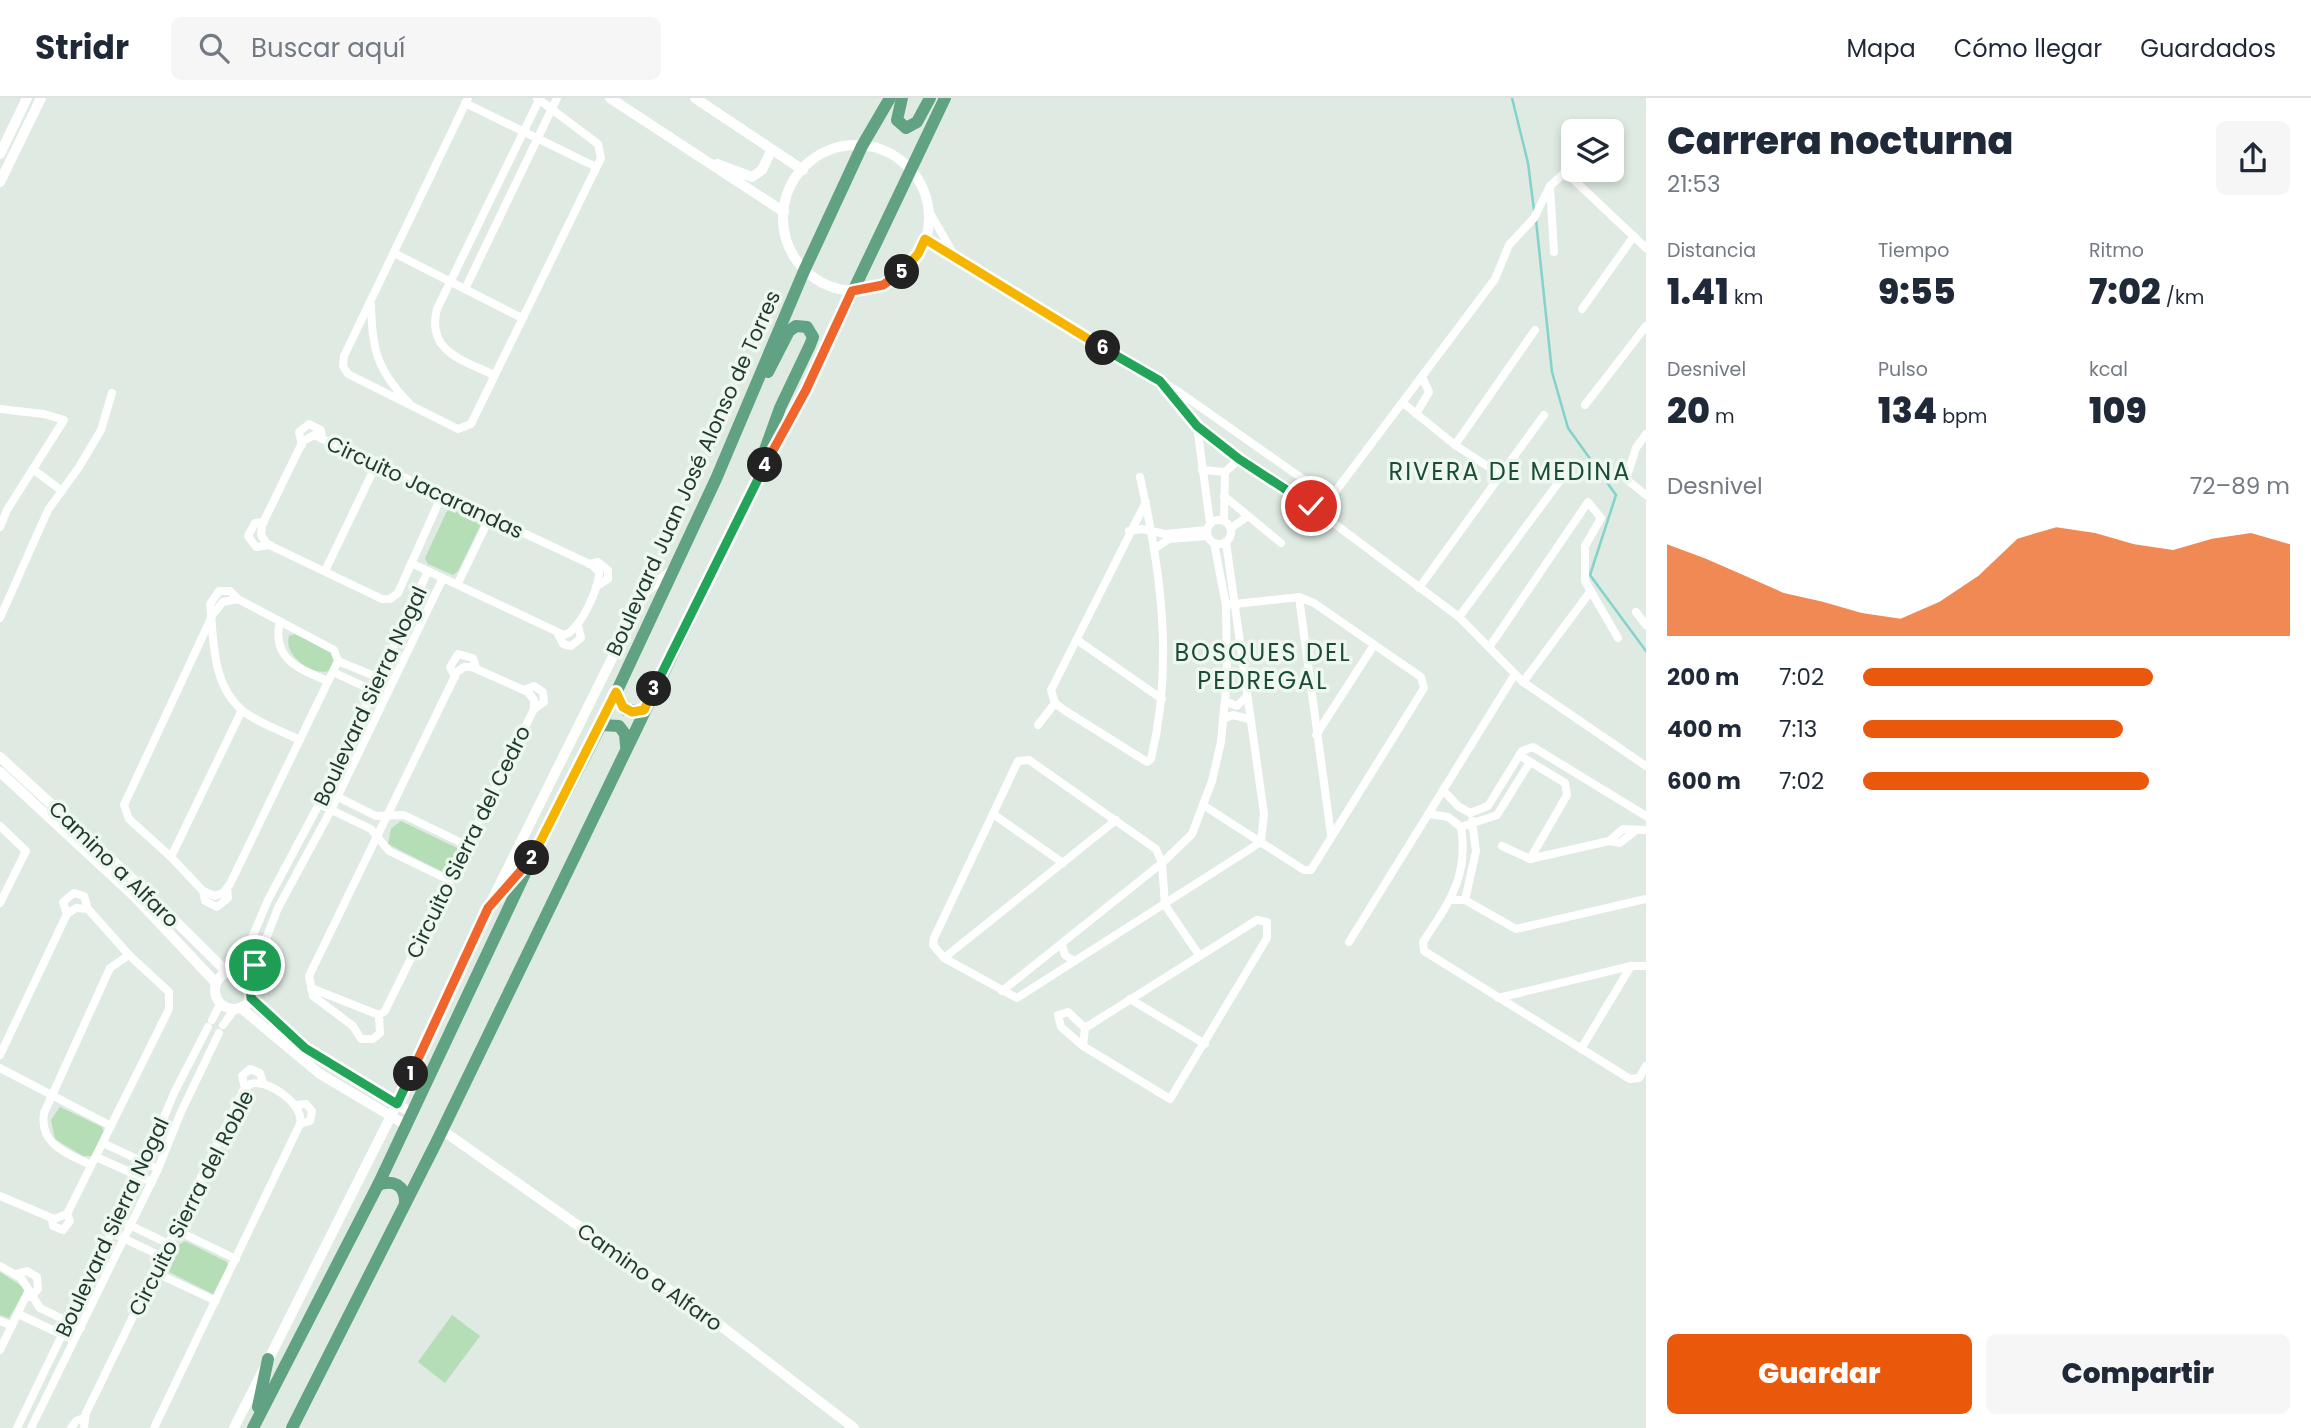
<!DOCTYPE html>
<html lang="es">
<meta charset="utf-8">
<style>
body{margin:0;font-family:Poppins,sans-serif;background:#f6f6f7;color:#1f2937;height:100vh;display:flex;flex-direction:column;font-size:26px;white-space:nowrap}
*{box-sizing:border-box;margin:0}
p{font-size:23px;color:#747a83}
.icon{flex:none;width:38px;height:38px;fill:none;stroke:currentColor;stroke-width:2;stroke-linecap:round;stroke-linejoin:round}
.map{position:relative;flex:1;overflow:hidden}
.side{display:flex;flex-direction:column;background:#fff;width:665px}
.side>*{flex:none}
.controls{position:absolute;left:1561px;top:21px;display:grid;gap:14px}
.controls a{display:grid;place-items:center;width:63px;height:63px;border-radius:10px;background:#fff;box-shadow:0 4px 10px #0003;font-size:35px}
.pin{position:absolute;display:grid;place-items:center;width:60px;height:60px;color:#fff;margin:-30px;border:4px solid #fff;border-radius:50%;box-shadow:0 2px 7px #0007}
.km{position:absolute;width:35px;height:35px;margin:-18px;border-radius:50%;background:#222;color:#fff;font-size:19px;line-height:35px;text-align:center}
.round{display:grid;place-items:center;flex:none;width:74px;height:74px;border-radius:10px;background:#f6f6f7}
.summary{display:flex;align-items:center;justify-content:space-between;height:119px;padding:0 21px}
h1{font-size:38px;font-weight:800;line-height:52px}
.metrics{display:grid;grid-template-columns:repeat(3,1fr);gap:10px;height:119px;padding:7px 21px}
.metrics div{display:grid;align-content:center}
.metrics b{font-size:35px;font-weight:800}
.metrics small{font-size:19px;font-weight:400}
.metrics p{font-size:19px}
.chart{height:196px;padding:14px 21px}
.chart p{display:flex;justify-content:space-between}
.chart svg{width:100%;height:126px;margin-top:7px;fill:#ea580c;opacity:.7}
.action{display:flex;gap:14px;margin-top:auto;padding:14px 21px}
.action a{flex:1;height:80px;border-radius:10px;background:#ea580c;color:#fff;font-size:28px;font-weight:800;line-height:80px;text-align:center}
.action a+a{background:#f6f6f7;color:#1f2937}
ul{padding:0 21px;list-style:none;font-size:23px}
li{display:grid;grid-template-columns:112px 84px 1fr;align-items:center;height:52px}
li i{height:18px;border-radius:9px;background:#ea580c}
header{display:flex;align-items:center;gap:42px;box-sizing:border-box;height:98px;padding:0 35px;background:#fff;border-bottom:2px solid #e0e1e3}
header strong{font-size:33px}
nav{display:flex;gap:38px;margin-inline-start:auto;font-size:24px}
.search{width:490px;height:63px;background:#f6f6f7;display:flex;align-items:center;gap:18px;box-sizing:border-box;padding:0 24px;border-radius:10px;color:#747a83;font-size:26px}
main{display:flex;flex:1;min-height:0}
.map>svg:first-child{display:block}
.green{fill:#b5ddb6}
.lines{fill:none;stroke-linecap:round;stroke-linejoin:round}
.stream{stroke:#83d2cb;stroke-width:2.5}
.minor{stroke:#fff;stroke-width:8}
.tertiary{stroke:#fff;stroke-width:10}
.secondary{stroke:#fff;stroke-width:10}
.primary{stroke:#60a281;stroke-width:12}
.split-1-casing{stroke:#fff;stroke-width:14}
.split-2-casing{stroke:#fff;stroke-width:14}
.split-3-casing{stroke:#fff;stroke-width:14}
.split-4-casing{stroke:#fff;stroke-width:14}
.split-5-casing{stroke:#fff;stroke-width:14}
.split-6-casing{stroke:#fff;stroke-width:14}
.split-7-casing{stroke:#fff;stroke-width:14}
.split-1{stroke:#22a559;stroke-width:9}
.split-2{stroke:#f0652b;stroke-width:9}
.split-3{stroke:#f5b400;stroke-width:9}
.split-4{stroke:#22a559;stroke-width:9}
.split-5{stroke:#f0652b;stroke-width:9}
.split-6{stroke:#f5b400;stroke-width:9}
.split-7{stroke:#22a559;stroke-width:9}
.labels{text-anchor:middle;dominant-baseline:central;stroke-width:7;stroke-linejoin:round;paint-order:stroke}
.street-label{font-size:21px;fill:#1f3a2c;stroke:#eef7f0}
.quarter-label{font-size:24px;letter-spacing:2px;fill:#1a4d34;stroke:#eef7f0}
</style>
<header>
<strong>Stridr</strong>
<div class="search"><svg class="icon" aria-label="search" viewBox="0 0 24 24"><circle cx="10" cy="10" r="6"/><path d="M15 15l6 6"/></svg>Buscar aquí</div>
<nav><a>Mapa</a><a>Cómo llegar</a><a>Guardados</a></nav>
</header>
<main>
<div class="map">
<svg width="1646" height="1330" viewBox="0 0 1646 1330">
<rect width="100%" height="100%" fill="#deeae2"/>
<g class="green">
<polygon points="453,409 478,419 481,426 458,473 453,477 428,466 425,460 447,413"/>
<path d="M295 536 333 554 335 562 329 573C312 578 283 557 289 538Z"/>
<polygon points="401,723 457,750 458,756 449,773 441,773 388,746 391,731"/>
<polygon points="60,1009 102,1029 104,1035 93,1058 83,1058 55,1041 51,1022"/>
<polygon points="185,1143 227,1164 228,1168 213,1196 169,1174 179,1147"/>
<polygon points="0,1174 26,1191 9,1220 0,1217"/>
<polygon points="452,1217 480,1238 445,1285 418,1264"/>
</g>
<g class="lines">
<g class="stream">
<polyline points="1512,0 1528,65 1534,112"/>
<polyline points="1536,122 1552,274 1568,330 1616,397 1590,477 1646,553"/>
</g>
<g class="minor">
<polyline points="468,0 344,258 343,268 348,276 458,331 471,326 601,60 598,46 537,0"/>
<polyline points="465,5 596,69"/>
<polyline points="930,115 953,155"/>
<path d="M925 141 1179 294 1317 391 1318 396 1311 408C1252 371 1201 339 1160 283"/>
<polyline points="1554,154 1550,88 1562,77 1573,81 1646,150"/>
<polyline points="394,155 522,220"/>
<polyline points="465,191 557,0"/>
<path d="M371 207C372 252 377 272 409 305"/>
<polyline points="1582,211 1634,138"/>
<path d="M494 277C462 262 426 253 437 211L540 0"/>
<polyline points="1403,305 1455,347 1501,377"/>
<polyline points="1585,307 1646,228"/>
<polyline points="0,311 44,316 64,322 7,412 0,429"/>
<polyline points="1416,316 1429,294 1422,279"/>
<polyline points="1197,328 1210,425"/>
<polyline points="1646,336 1636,350 1626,381 1646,397"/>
<polyline points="302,347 299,334 309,326 321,332 322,341"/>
<polyline points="1455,347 1535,232"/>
<polyline points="34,372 62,393"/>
<polyline points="1202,372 1225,374"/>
<path d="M1140 379C1161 473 1174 566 1151 661L1147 664 1064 612 1055 605 1051 592 1146 404"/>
<polyline points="1224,398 1281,445"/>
<polyline points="1311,408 1459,519 1523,584 1646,668"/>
<polyline points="1320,414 1495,181 1509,147 1534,120 1550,88"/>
<circle cx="1219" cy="434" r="12"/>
<polyline points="1224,422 1225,374 1239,361"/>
<polyline points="264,424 255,425 248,438 256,449 270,447"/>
<polyline points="1231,430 1248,418"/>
<polyline points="1129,433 1142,431 1165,436 1207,432"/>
<polyline points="1154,451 1169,441 1207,438"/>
<path d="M411 465 564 537C579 534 600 489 599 474L592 467 314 337 303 343 262 427 261 437 267 446 382 501H390L398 495 442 397"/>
<polyline points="589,466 598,464 608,472 608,481 596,489"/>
<polyline points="325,473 376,367"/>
<polyline points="458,485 490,419"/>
<polyline points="1419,490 1544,317"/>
<polyline points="1299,499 1331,737"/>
<polygon points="238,501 334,552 338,563 230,786 223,795 215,798 203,793 171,759 129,721 124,707 213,516 223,504"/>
<path d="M238 501 230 493H219L210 506C214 540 211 586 242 612 257 625 282 633 300 642"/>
<polyline points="1636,514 1646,527"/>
<polyline points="1459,519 1567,373"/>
<polyline points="0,520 48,412 79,369 101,332 112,295"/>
<path d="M280 523C271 561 299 571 328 583"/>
<polyline points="558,536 563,546 571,548 581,540 578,528"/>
<polyline points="1077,542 1162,601"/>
<polyline points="1490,548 1588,404 1601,420 1585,448 1585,483 1618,540"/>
<polyline points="338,563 384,582"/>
<polygon points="464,569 472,569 528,594 534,602 534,611 385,913 379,917 380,935 373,941 361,941 353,928 313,898 309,878 457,574"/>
<polyline points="333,574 378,595"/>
<polyline points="455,579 450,569 458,556 473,560 476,570"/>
<polyline points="1523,584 1590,494"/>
<polyline points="524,592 534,588 543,594 544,604 534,611"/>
<polyline points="1225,603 1237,608 1246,599"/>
<polyline points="1223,621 1233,617 1249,621"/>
<polyline points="1038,627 1055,605"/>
<polyline points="1316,637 1374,547"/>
<polyline points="1519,657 1565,685 1567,697 1530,761"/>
<polyline points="1443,692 1458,708 1470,715 1488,708 1522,653 1533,649 1646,718"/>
<polyline points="326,693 376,718 404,717 466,747"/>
<polyline points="319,706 371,731 389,753 449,782"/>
<polyline points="1203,707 1304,772 1311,772 1424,590 1421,579 1314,505 1299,499 1226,507"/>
<polyline points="993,716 1063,765"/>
<path d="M1429 716 1448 719 1461 729C1469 779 1449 804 1423 844L1424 853 1630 981 1639 980 1646 968"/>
<polyline points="0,728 26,753 0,805"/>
<polyline points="1461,729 1497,717 1530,664"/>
<polyline points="1609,743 1623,731 1646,732"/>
<polyline points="1502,748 1530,761 1609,743 1620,745 1635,733"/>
<polyline points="171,759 242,612"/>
<polyline points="203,793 205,803 217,809 228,800 227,790"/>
<polyline points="1450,802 1465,802 1516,831 1646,801"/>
<polyline points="1465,802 1476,753 1472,723"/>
<polyline points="67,816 63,804 74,795 84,798 88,811"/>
<polyline points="1349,844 1515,576"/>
<polyline points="1062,847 1065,857 1074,863"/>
<polyline points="1199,857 1165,807 1162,765 1156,751 1029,662 1018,663 934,840 933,847 944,860 1017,900 1261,744 1264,716 1226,444"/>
<polyline points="944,860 1116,722"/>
<polyline points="238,873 268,802 326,693 428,473"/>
<polyline points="250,881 278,810 331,712 443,480"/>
<polyline points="311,890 379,917"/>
<polyline points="1002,893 1162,765 1192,736 1212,683 1221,644 1227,581 1226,507 1214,445"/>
<polyline points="1498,900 1631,868 1646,868"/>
<polyline points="1130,901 1205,946"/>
<polyline points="212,922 220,906"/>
<polyline points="223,927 234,912"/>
<polyline points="1083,948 1085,930 1257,822 1267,824 1267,840 1170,1001 1083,948 1061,929 1058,917 1068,914 1085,930"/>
<polyline points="1581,951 1631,868"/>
<polyline points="0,957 67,816 76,810 88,811 129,857 169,894 169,911 67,1116 54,1121 0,1098"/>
<polyline points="0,970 111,1028"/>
<polyline points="245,990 242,978 250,971 260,975 263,985"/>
<polyline points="296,1007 306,1006 312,1013 310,1023 300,1026"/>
<polyline points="103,1045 158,1071"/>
<polyline points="96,1059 152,1084"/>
<path d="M91 1067C68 1056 39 1047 44 1015L110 870 129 857"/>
<polyline points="52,1120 53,1128 63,1132 70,1123 67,1116"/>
<polyline points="117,1121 169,1146"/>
<polyline points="176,1132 236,1161"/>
<polyline points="110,1134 163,1159"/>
<polyline points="0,1168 21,1180 40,1210 81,1230"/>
<polyline points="156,1175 216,1203"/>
<polyline points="16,1176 27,1173 37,1179 38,1191 30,1199"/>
<polyline points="18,1216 74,1242"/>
<polyline points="0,1223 12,1228"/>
<polyline points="0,1252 28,1194"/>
<polyline points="17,1330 145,1065 174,995 208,929"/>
<polyline points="31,1330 158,1071 181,1014 219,935"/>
<polyline points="71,1330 76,1323 84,1320"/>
<path d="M84 1330 86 1315 243 993 250 986C268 980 305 1007 300 1026L154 1330"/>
</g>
<g class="tertiary">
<polyline points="0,56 27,0"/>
<polyline points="0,84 41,0"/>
<polyline points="0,659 138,786 227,874"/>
<polyline points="0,674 134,798 216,885"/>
<circle cx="234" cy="892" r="19"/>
<polyline points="251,900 305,950 412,1015"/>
<polyline points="241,910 320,976 406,1027"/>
<polyline points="442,1032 721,1228 854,1330"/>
<polyline points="234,1330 391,1018 488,810 645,494 674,471"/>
</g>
<g class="secondary">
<polyline points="610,0 784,114"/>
<polyline points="695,0 803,72"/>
<circle cx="856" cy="120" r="73"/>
<polyline points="717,66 752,79 762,72 771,53"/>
</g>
<g class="primary">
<polyline points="902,0 897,22 906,30 917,24 930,0"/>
<polyline points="761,363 780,310 810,247 813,239 807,229 796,228 789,233 768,274"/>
<polyline points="616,594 626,612 644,612"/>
<polyline points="601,627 619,628 625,636 626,648"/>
<polyline points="488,810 522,774"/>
<path d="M378 1087C393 1081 405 1087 405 1104"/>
<polyline points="258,1309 268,1261"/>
<polyline points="253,1330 378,1087 528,769 601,627 716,381 804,173 862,48 890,0"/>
<polyline points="292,1330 437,1043 753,390 806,292 945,0"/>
</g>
</g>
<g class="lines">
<defs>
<polyline id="split-1" points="255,867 250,881 251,900 305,950 397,1006 411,976"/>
<polyline id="split-2" points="411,976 488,810 532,760"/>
<polyline id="split-3" points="532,760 616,594 623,609 632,614 644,612 654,591"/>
<polyline id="split-4" points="654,591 765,367"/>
<polyline id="split-5" points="765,367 806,292 852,193 883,187 902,174"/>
<polyline id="split-6" points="902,174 918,156 925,141 1103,250"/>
<polyline id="split-7" points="1103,250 1160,283 1197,328 1239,361 1311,408"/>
</defs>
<use href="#split-1" class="split-1-casing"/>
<use href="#split-2" class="split-2-casing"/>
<use href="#split-3" class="split-3-casing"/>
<use href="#split-4" class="split-4-casing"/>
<use href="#split-5" class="split-5-casing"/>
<use href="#split-6" class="split-6-casing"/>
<use href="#split-7" class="split-7-casing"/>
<use href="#split-1" class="split-1"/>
<use href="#split-2" class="split-2"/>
<use href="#split-3" class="split-3"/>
<use href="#split-4" class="split-4"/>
<use href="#split-5" class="split-5"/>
<use href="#split-6" class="split-6"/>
<use href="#split-7" class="split-7"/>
</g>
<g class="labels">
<g class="street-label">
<text transform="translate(693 375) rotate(-66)">Boulevard Juan José Alonso de Torres</text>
<text transform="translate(425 389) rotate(25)">Circuito Jacarandas</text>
<text transform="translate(370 598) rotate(-65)">Boulevard Sierra Nogal</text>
<text transform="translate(468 744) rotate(-64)">Circuito Sierra del Cedro</text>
<text transform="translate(114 766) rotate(44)">Camino a Alfaro</text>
<text transform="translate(191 1105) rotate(-63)">Circuito Sierra del Roble</text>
<text transform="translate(112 1129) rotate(-65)">Boulevard Sierra Nogal</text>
<text transform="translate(650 1179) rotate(35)">Camino a Alfaro</text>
</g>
<g class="quarter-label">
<text x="1510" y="373">RIVERA DE MEDINA</text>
<text x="1263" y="554">BOSQUES DEL<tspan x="1263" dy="28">PEDREGAL</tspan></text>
</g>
</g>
</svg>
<div class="controls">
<a><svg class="icon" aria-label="layers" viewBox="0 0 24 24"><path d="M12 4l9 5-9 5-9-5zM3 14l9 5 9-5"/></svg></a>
</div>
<div class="pin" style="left:255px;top:867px;background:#1e9e55"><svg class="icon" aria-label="arrive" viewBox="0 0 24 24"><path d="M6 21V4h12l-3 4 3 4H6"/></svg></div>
<div class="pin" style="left:1311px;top:408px;background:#d93025"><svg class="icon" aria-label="check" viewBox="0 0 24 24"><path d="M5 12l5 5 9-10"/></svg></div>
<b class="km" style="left:411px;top:976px">1</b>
<b class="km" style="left:532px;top:760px">2</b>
<b class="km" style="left:654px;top:591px">3</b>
<b class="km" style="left:765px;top:367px">4</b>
<b class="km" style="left:902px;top:174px">5</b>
<b class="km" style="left:1103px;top:250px">6</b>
</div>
<section class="side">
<div class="summary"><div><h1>Carrera nocturna</h1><p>21:53</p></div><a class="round"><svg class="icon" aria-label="share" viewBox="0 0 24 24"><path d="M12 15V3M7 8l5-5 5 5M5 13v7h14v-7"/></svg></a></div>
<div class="metrics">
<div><p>Distancia</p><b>1.41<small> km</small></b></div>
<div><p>Tiempo</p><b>9:55</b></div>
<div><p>Ritmo</p><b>7:02<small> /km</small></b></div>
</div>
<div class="metrics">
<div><p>Desnivel</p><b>20<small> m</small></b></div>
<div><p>Pulso</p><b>134<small> bpm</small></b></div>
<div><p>kcal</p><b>109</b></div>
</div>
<div class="chart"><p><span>Desnivel</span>72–89 m</p>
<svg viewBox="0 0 160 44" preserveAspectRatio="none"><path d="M0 44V12L10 17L20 23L30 29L40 32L50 36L60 38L70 32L80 23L90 10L100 6L110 8L120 12L130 14L140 10L150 8L160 12V44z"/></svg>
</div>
<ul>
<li><b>200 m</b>7:02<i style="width:68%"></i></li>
<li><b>400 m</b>7:13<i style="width:61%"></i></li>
<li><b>600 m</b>7:02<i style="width:67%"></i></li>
</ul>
<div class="action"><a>Guardar</a><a>Compartir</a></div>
</section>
</main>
